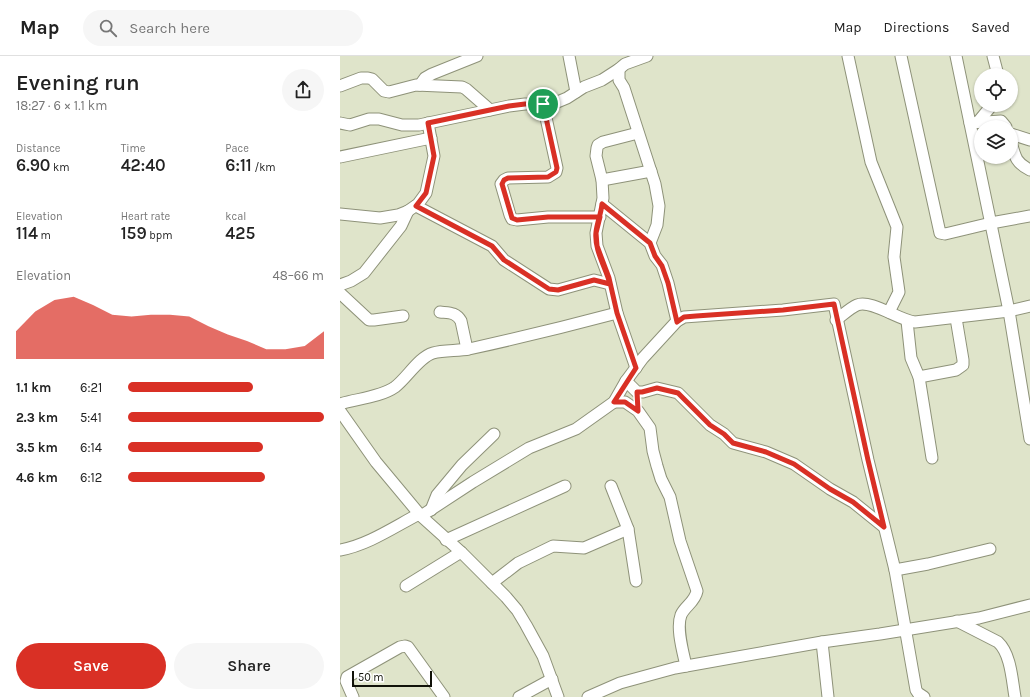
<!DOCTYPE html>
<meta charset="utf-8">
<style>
body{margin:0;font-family:Karla,sans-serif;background:#f6f6f6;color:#222;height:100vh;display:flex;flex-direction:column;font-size:15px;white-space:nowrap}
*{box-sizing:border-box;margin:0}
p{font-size:13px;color:#767676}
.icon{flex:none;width:22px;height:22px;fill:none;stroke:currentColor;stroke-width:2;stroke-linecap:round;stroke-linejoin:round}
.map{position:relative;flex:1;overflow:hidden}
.panel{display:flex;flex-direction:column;background:#fff;width:340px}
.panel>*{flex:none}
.controls{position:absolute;left:634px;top:12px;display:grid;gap:8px}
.controls a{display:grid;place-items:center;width:44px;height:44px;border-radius:50%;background:#fff;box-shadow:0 1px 3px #0004;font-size:20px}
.scale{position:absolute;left:12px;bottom:10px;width:80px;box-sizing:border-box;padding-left:4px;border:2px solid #111209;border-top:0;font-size:11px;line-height:14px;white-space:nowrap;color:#111209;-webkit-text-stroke:3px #fff;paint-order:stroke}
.pin{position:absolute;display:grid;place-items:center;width:34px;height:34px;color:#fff;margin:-17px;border:2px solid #fff;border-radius:50%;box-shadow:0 1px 4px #0007}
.round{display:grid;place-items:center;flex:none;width:42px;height:42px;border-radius:21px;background:#f6f6f6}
.headline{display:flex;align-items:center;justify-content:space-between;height:68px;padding:0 16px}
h1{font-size:22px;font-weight:600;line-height:30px}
.metrics{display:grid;grid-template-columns:repeat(3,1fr);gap:6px;height:68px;padding:4px 16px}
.metrics div{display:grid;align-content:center}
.metrics b{font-size:17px;font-weight:600}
.metrics small{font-size:11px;font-weight:400}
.metrics p{font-size:11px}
.chart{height:112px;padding:8px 16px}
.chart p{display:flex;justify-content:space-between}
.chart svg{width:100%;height:72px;margin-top:4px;fill:#d93025;opacity:.7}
.primary-button{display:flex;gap:8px;margin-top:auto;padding:8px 16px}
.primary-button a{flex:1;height:46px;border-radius:24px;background:#d93025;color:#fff;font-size:16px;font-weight:600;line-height:46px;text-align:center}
.primary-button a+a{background:#f6f6f6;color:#222}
ul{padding:0 16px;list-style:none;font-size:13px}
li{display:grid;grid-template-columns:64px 48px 1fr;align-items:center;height:30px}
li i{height:10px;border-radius:5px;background:#d93025}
header{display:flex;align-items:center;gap:24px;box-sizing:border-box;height:56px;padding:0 20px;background:#fff;border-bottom:1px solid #e0e0e0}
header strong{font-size:19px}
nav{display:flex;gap:22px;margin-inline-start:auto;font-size:14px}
.search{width:280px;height:36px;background:#f6f6f6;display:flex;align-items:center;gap:10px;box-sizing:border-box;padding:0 14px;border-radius:22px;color:#767676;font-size:15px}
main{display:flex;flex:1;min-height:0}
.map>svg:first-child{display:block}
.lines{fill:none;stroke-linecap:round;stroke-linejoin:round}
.minor-casing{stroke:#8e9279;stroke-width:13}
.minor{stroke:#fff;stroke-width:11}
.route-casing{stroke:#fff;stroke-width:8}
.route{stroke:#d93025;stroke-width:5}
</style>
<header>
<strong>Map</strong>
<div class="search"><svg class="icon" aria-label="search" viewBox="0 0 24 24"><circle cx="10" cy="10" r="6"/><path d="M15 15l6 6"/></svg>Search here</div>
<nav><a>Map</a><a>Directions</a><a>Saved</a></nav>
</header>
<main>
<section class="panel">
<div class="headline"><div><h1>Evening run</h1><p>18:27 · 6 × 1.1 km</p></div><a class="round"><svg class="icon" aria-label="share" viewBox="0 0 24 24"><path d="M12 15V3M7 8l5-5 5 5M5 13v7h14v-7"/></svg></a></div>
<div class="metrics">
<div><p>Distance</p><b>6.90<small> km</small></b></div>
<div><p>Time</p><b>42:40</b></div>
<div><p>Pace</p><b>6:11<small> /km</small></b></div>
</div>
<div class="metrics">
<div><p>Elevation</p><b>114<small> m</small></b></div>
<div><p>Heart rate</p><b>159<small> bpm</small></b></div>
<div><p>kcal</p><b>425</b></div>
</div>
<div class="chart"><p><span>Elevation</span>48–66 m</p>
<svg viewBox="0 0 160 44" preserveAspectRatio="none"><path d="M0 44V27L10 15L20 8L30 6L40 11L50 17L60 18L70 17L80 17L90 18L100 24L110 29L120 33L130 38L140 38L150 36L160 27V44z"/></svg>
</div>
<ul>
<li><b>1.1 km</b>6:21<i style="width:64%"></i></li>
<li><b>2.3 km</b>5:41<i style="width:100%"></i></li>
<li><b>3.5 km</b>6:14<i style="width:69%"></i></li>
<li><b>4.6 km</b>6:12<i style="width:70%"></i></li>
</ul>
<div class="primary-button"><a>Save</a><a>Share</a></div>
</section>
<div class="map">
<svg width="690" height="641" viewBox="0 0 690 641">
<rect width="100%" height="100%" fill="#dfe4ca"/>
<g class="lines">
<defs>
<g id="minor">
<polyline points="229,0 236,36"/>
<polyline points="508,0 531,106 557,171 554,201 559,236 549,256"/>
<polyline points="561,0 600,177 605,178 651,167 690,160"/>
<polyline points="616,0 669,255 690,383"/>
<polyline points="653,0 658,19"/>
<polyline points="279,13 279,24 284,32 315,128 319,150 317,169 310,187"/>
<polyline points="80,29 85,22 92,18 137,0"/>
<polyline points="0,30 21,22 28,22 32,23 44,35 49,36 76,29 122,31 126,33 150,54"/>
<polyline points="203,48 217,112 216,116 208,121 168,122 164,124 161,128 170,159 172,163 177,164 208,161 260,161"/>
<polyline points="638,66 652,49"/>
<polyline points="0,67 10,69 29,63 39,63 62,69 79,69 169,50 185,48 199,48 215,47 227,42 244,31 262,24 279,13 285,8 307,0"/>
<polyline points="630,67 661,65 666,71"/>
<polyline points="671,78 690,84"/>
<path d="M671 86C675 101 676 107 690 114"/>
<polyline points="0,101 91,82"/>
<polyline points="262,124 311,115"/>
<polyline points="262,148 310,187 315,200 322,209 328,227 337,265"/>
<polyline points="76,150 152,190 164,204 209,233 218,234 254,224 270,228"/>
<polyline points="0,158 40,162 58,159 68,155 78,148 86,137 94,100 88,67"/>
<polyline points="0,229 11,225 24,217 61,170 68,155"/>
<polyline points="0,237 29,264 34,264 63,260"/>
<path d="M100 256C109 257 116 256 121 265L127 293"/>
<path d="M496 264C503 259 510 252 517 249 531 243 560 265 575 266L669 255 690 250"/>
<polyline points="567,265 571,302 579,321 592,402"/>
<polyline points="296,312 277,257 269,222 257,190 256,177 263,142 262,124 256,100 257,92 258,89 263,86 298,77"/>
<polyline points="579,321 616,314 623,309 623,304 616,262"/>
<polyline points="286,325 297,336 303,336 317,332 338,337 370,369 384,378 393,387 426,396 454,408 490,433 513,446 544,471"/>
<path d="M274 346H285L298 355 310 372 313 395 317 410 321 423 330 441 340 485 357 535C355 546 345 550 341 559 336 572 343 596 346 610"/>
<path d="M0 348C16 343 41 341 55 331 67 322 79 301 93 297 103 294 118 295 129 293 179 282 228 270 277 257"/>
<polyline points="0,355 36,406 81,460 121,496 166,541 177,554 186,569 203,600 218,641"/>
<polyline points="271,430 288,473 296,525"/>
<polyline points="91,454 97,439 122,409 154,378"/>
<polyline points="81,460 133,426 189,392 236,373 274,346 286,325 303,302 337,265 344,261 443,254 494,248 528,404 555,514 576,634 578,637 584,641"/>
<polyline points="106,484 225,430"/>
<path d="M0 494C28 489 54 471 79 458"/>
<polyline points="555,514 588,508 650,493"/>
<polyline points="152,527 178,507 213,490 244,492 288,473"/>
<polyline points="66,530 121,496"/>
<path d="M617 565 658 586C671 598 672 624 675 641"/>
<polyline points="482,586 488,641"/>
<polyline points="13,641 6,625 7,621 60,591 65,590 68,591 104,641"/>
<polyline points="179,641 212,623"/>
<polyline points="248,641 280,627 335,612 482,586 540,578 639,562 690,549"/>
</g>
</defs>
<use href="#minor" class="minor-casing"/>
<use href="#minor" class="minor"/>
</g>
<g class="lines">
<defs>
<path id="route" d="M203 48 217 112 216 116 208 121 168 122 164 124 162 128 172 162 177 164 208 161H260L256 177 257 190 269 222 277 257 296 312 274 346H285L298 355 297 336H302L317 332 338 337 370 369 384 378 393 387 426 396 454 408 490 433 513 446 544 471 528 404 494 248 443 254 356 260 344 261 337 266 328 227 322 210 315 200 310 187 262 148C261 158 257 167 256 176 254 194 266 212 270 228L254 224 218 234 209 233 164 204 152 190 76 150 86 137 94 100 88 67 169 50 185 48H203"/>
</defs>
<use href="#route" class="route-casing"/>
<use href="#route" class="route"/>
</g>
</svg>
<div class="controls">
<a><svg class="icon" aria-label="locate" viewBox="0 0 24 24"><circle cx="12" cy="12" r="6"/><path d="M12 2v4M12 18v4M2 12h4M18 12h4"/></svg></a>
<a><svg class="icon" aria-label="layers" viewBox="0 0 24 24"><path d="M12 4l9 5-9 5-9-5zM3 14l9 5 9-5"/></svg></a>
</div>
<div class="scale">50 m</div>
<div class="pin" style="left:203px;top:48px;background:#1e9e55"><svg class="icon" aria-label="arrive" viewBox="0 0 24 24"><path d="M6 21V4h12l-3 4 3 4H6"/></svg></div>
</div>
</main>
